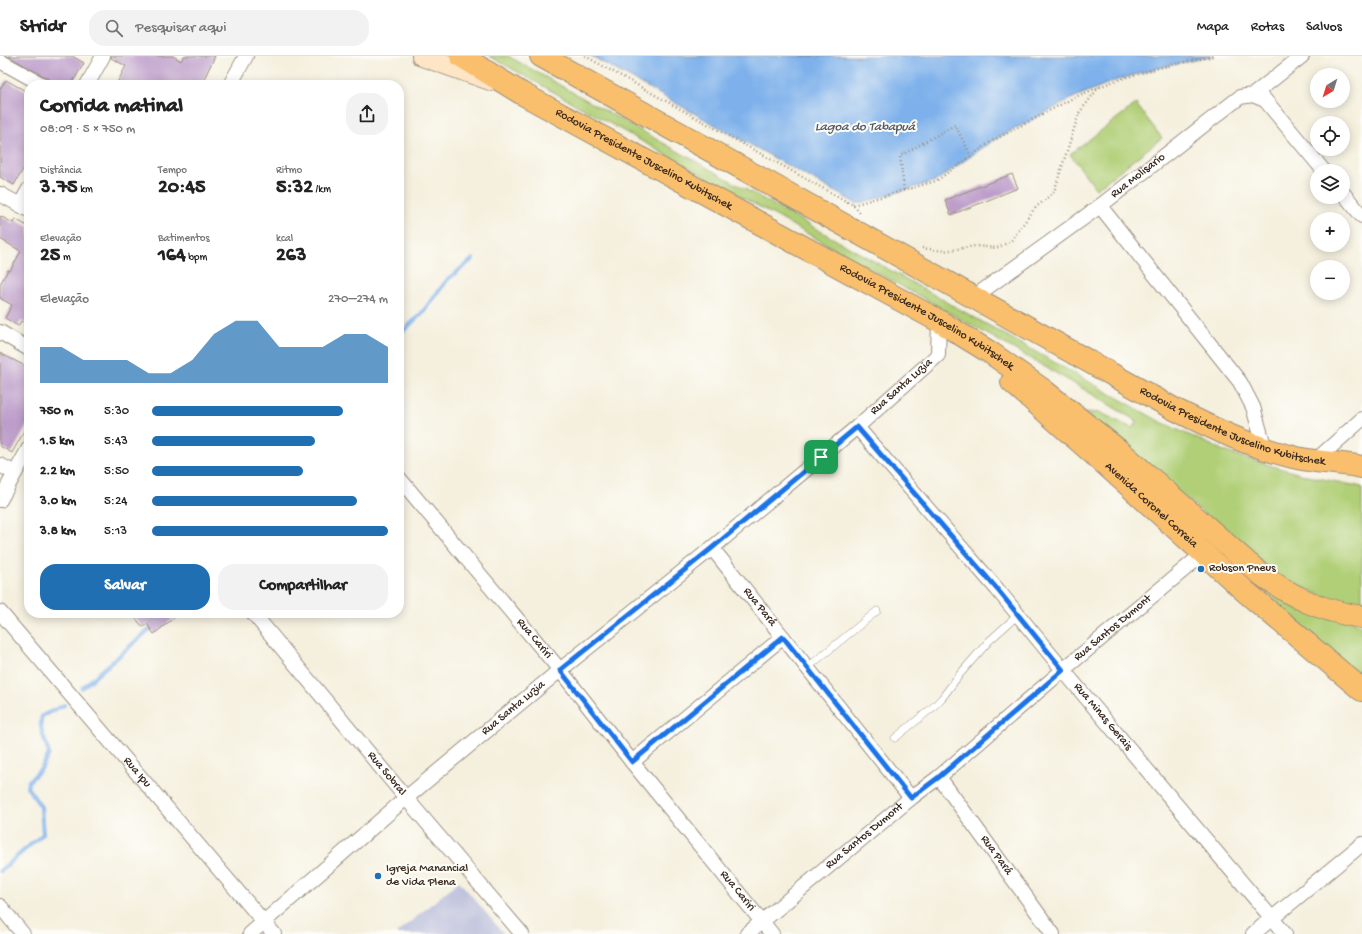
<!DOCTYPE html>
<html lang="pt">
<meta charset="utf-8">
<style>
body{margin:0;font-family:"Gochi Hand",sans-serif;background:#f2f2f2;color:#222;height:100vh;display:flex;flex-direction:column;font-size:15px;white-space:nowrap}
*{box-sizing:border-box;margin:0}
p{font-size:13px;color:#767676}
.icon{flex:none;width:22px;height:22px;fill:none;stroke:currentColor;stroke-width:2;stroke-linecap:round;stroke-linejoin:round}
.map{position:relative;flex:1;overflow:hidden}
.drawer{position:absolute;left:24px;top:24px;width:380px;height:538px;display:flex;flex-direction:column;background:#fff;border-radius:16px;box-shadow:0 2px 10px #0003}
.drawer>*{flex:none}
.needle{width:26px;rotate:218deg}
.fabs{position:absolute;left:1310px;top:12px;display:grid;gap:8px}
.fabs a{display:grid;place-items:center;width:40px;height:40px;border-radius:50%;background:#fff;box-shadow:0 2px 10px #0003;font-size:20px}
.pin{position:absolute;display:grid;place-items:center;width:34px;height:34px;color:#fff;margin:-17px;border-radius:8px;box-shadow:0 2px 6px #0006}
.round{display:grid;place-items:center;flex:none;width:42px;height:42px;border-radius:16px;background:#f2f2f2}
.head{display:flex;align-items:center;justify-content:space-between;height:68px;padding:0 16px}
h1{font-size:22px;font-weight:700;line-height:30px}
.stats{display:grid;grid-template-columns:repeat(3,1fr);gap:6px;height:68px;padding:4px 16px}
.stats div{display:grid;align-content:center}
.stats b{font-size:20px;font-weight:700}
.stats small{font-size:11px;font-weight:400}
.stats p{font-size:11px}
.chart{height:112px;padding:8px 16px}
.chart p{display:flex;justify-content:space-between}
.chart svg{width:100%;height:72px;margin-top:4px;fill:#1f6fb2;opacity:.7}
.primary-button{display:flex;gap:8px;margin-top:auto;padding:8px 16px}
.primary-button a{flex:1;height:46px;border-radius:16px;background:#1f6fb2;color:#fff;font-size:16px;font-weight:700;line-height:46px;text-align:center}
.primary-button a+a{background:#f2f2f2;color:#222}
ul{padding:0 16px;list-style:none;font-size:13px}
li{display:grid;grid-template-columns:64px 48px 1fr;align-items:center;height:30px}
li i{height:10px;border-radius:5px;background:#1f6fb2}
header{display:flex;align-items:center;gap:24px;box-sizing:border-box;height:56px;padding:0 20px;background:#fff;border-bottom:1px solid #e0e0e0}
header strong{font-size:19px}
nav{display:flex;gap:22px;margin-inline-start:auto;font-size:14px}
.search{width:280px;height:36px;background:#f2f2f2;display:flex;align-items:center;gap:10px;box-sizing:border-box;padding:0 14px;border-radius:16px;color:#767676;font-size:15px}
.map>svg:first-child{display:block}
.industrial{fill:#c0c2dd}
.green{fill:#b0cf76;stroke:#767c4a}
.water{fill:#7eb1eb;stroke:#5c6e84}
.lines{fill:none;stroke-linecap:round;stroke-linejoin:round}
.stream{stroke:#7eb1eb;stroke-width:4}
.building{fill:#bd9eca}
.lane-casing{stroke:#988d7e;stroke-width:8}
.street-casing{stroke:#988d7e;stroke-width:16}
.secondary-casing{stroke:#988d7e;stroke-width:22}
.highway-casing{stroke:#988d7e;stroke-width:24}
.path{stroke:#988d7e;stroke-width:2.5;stroke-dasharray:1 3;stroke-linecap:butt}
.lane{stroke:#fff;stroke-width:7}
.street{stroke:#fff;stroke-width:14}
.secondary{stroke:#fde5c5;stroke-width:20}
.highway{stroke:#f9bf6d;stroke-width:22}
.route-casing{stroke:#fff;stroke-width:8}
.route{stroke:#1a73e8;stroke-width:5}
.poi-dot{fill:#1f6fb2;stroke:#fdfcf7;stroke-width:1.5}
.labels{text-anchor:middle;dominant-baseline:central;stroke-width:4;stroke-linejoin:round;paint-order:stroke}
.street-label{font-size:12px;fill:#3b2a1e;stroke:#fdfcf7}
.poi-label{font-size:12px;fill:#3b2a1e;stroke:#fdfcf7;text-anchor:start}
.water-label{font-size:13px;font-style:italic;fill:#525966;stroke:#fdfcf7}
</style>
<header>
<strong>Stridr</strong>
<div class="search"><svg class="icon" aria-label="search" viewBox="0 0 24 24"><circle cx="10" cy="10" r="6"/><path d="M15 15l6 6"/></svg>Pesquisar aqui</div>
<nav><a>Mapa</a><a>Rotas</a><a>Salvos</a></nav>
</header>
<div class="map">
<svg width="1362" height="878" viewBox="0 0 1362 878">
<rect width="100%" height="100%" fill="#fdfcf7"/>
<filter id="ink" filterUnits="userSpaceOnUse"><feTurbulence type="fractalNoise" baseFrequency=".025" numOctaves="2"/><feDisplacementMap in="SourceGraphic" scale="8" xChannelSelector="R" yChannelSelector="G"/><feConvolveMatrix kernelMatrix="1 2 1 2 8 2 1 2 1" color-interpolation-filters="sRGB"/></filter>
<filter id="wash" filterUnits="userSpaceOnUse"><feTurbulence type="fractalNoise" baseFrequency=".012" numOctaves="4" result="noise"/><feDisplacementMap in="SourceGraphic" scale="16" xChannelSelector="R" yChannelSelector="G"/><feGaussianBlur stdDeviation="0.9" result="paint"/><feColorMatrix in="noise" values="0 0 0 0 0 0 0 0 0 0 0 0 0 0 0 0 0 1.4 0 .05"/><feComposite in="paint" operator="in"/></filter>
<g filter="url(#wash)">
<rect width="100%" height="100%" fill="#f5f0de"/>
<polygon class="industrial" points="459,825 504,878 396,878"/>
<g class="green">
<polygon points="489,0 508,0 1159,365 1224,395 1251,404 1308,420 1362,431 1362,552 1340,548 1277,520 1084,356 1101,357 1132,372 1138,366 1075,328 980,274"/>
<polygon points="1136,48 1162,82 1096,133 1070,98"/>
<polygon points="1064,359 1198,476 1362,570 1362,625"/>
</g>
<polygon class="water" points="591,0 1213,0 1158,12 1114,25 1075,41 992,85 936,125 857,148"/>
<g class="lines">
<g class="stream">
<polyline points="399,279 422,257 448,223 473,203"/>
<polyline points="82,632 150,573"/>
<path d="M0 815 43 778 41 751 27 731 29 725 41 713 49 698C46 684 38 674 42 660L64 649"/>
</g>
</g>
<g id="blocks">
<g class="building">
<polygon points="8,0 72,0 84,7 71,29 59,29"/>
<polygon points="111,0 173,0 181,5 184,0 215,0 201,29 116,29 126,10 111,2"/>
<polygon points="6,24 29,37 29,103 14,129 0,121 0,33"/>
<polygon points="1012,118 1018,132 951,159 945,144"/>
<polygon points="0,160 13,167 15,163 29,171 29,269 21,265 18,270 5,262 12,249 0,242 0,228 8,214 10,215 21,195 0,183"/>
<polygon points="0,297 29,312 29,366 12,397 0,390"/>
<polygon points="131,557 180,557 154,578 147,568 143,571"/>
</g>
</g>
</g>
<g filter="url(#ink)">
<use href="#blocks" fill-opacity="0" stroke="#988d7e" stroke-width="1"/>
<g class="lines">
<defs>
<g id="lane">
<polyline points="807,612 877,555"/>
<polyline points="895,682 932,652 942,642 960,618 989,585 1018,559"/>
</g>
<g id="street">
<polyline points="0,5 43,29"/>
<polyline points="87,29 103,0"/>
<polyline points="230,29 246,0"/>
<polyline points="1253,39 1265,44 1324,115"/>
<polyline points="1343,137 1362,160"/>
<polyline points="0,138 29,154"/>
<polyline points="20,149 29,133"/>
<polyline points="1100,150 1240,326 1253,351 1265,393"/>
<path id="s1" d="M974 241 1100 150 1240 41 1253 39 1302 0"/>
<polyline points="0,276 29,293"/>
<path id="s2" d="M857 371 997 533 1063 614 1285 878"/>
<polyline points="1315,405 1362,363"/>
<polyline points="0,409 15,417"/>
<path id="s3" d="M399 422 560 614 632 706 772 878"/>
<polyline points="0,444 29,392"/>
<path id="s4" d="M712 492 911 742"/>
<path id="s5" d="M0 556 274 878"/>
<path id="s6" d="M253 557 406 742 522 878"/>
<polyline points="632,706 783,581"/>
<path id="s7" d="M939 721 1053 878"/>
<polyline points="0,850 23,878"/>
<path id="s8" d="M250 878 406 742 560 614 712 492 857 371 938 299 939 265"/>
<path id="s9" d="M747 878 911 742 939 721 1063 614 1204 497"/>
<polyline points="1253,878 1362,788"/>
</g>
<polyline id="secondary" points="422,0 490,24"/>
<g id="highway">
<path id="s10" d="M461 0 521 37 939 265 991 297 1043 334 1122 397 1258 516C1291 541 1321 555 1362 561"/>
<path id="s11" d="M541 0 1174 353C1212 372 1251 391 1293 401 1315 407 1339 406 1362 411"/>
<path id="s12" d="M1012 326 1105 408 1246 536 1362 634"/>
</g>
</defs>
<use href="#lane" class="lane-casing"/>
<use href="#street" class="street-casing"/>
<use href="#secondary" class="secondary-casing"/>
<use href="#highway" class="highway-casing"/>
<g class="path">
<polyline points="585,0 853,149 860,157"/>
<polyline points="904,134 900,100 955,69 971,100"/>
<polyline points="853,149 936,125 992,85 1075,41 1114,25 1158,12 1213,0"/>
<polyline points="922,192 944,195 975,190 997,192 1011,185 1034,153 1054,136 1079,57 1099,31"/>
</g>
<use href="#lane" class="lane"/>
<use href="#street" class="street"/>
<use href="#secondary" class="secondary"/>
<use href="#highway" class="highway"/>
</g>
</g>
<g class="lines" filter="url(#ink)">
<defs>
<polygon id="route" points="857,371 997,533 1063,614 939,721 911,742 783,581 632,706 560,614 712,492"/>
</defs>
<use href="#route" class="route-casing"/>
<use href="#route" class="route"/>
</g>
<g class="poi-dot">
<circle cx="1201" cy="513" r="4"/>
<circle cx="378" cy="820" r="4"/>
</g>
<g class="labels">
<g class="street-label">
<text stroke="none"><textPath href="#s10" startOffset="210">Rodovia Presidente Juscelino Kubitschek</textPath></text>
<text stroke="none"><textPath href="#s1" startOffset="204">Rua Molisario</textPath></text>
<text stroke="none"><textPath href="#s10" startOffset="534">Rodovia Presidente Juscelino Kubitschek</textPath></text>
<text stroke="none"><textPath href="#s8" startOffset="851">Rua Santa Luzia</textPath></text>
<text stroke="none"><textPath href="#s11" startOffset="786">Rodovia Presidente Juscelino Kubitschek</textPath></text>
<text stroke="none"><textPath href="#s12" startOffset="186">Avenida Coronel Correia</textPath></text>
<text stroke="none"><textPath href="#s4" startOffset="76">Rua Pará</textPath></text>
<text stroke="none"><textPath href="#s9" startOffset="477">Rua Santos Dumont</textPath></text>
<text stroke="none"><textPath href="#s3" startOffset="210">Rua Cariri</textPath></text>
<text stroke="none"><textPath href="#s8" startOffset="347">Rua Santa Luzia</textPath></text>
<text stroke="none"><textPath href="#s2" startOffset="380">Rua Minas Gerais</textPath></text>
<text stroke="none"><textPath href="#s5" startOffset="211">Rua Ipu</textPath></text>
<text stroke="none"><textPath href="#s6" startOffset="209">Rua Sobral</textPath></text>
<text stroke="none"><textPath href="#s9" startOffset="153">Rua Santos Dumont</textPath></text>
<text stroke="none"><textPath href="#s7" startOffset="97">Rua Pará</textPath></text>
<text stroke="none"><textPath href="#s3" startOffset="534">Rua Cariri</textPath></text>
</g>
<g class="poi-label">
<text x="1209" y="513">Robson Pneus</text>
<text x="386" y="813">Igreja Manancial<tspan x="386" dy="14">de Vida Plena</tspan></text>
</g>
<g class="water-label">
<text x="865" y="71">Lagoa do Tabapuá</text>
</g>
</g>
</svg>
<div class="fabs">
<a><svg class="needle" viewBox="-14 -14 28 28"><path d="M0-13l5 13h-10z" fill="#e53935"/><path d="M0 13l5-13h-10z" fill="#767676"/></svg></a>
<a><svg class="icon" aria-label="locate" viewBox="0 0 24 24"><circle cx="12" cy="12" r="6"/><path d="M12 2v4M12 18v4M2 12h4M18 12h4"/></svg></a>
<a><svg class="icon" aria-label="layers" viewBox="0 0 24 24"><path d="M12 4l9 5-9 5-9-5zM3 14l9 5 9-5"/></svg></a>
<a>+</a>
<a>−</a>
</div>
<div class="pin" style="left:821px;top:401px;background:#1e9e55"><svg class="icon" aria-label="arrive" viewBox="0 0 24 24"><path d="M6 21V4h12l-3 4 3 4H6"/></svg></div>
<section class="drawer">
<div class="head"><div><h1>Corrida matinal</h1><p>08:09 · 5 × 750 m</p></div><a class="round"><svg class="icon" aria-label="share" viewBox="0 0 24 24"><path d="M12 15V3M7 8l5-5 5 5M5 13v7h14v-7"/></svg></a></div>
<div class="stats">
<div><p>Distância</p><b>3.75<small> km</small></b></div>
<div><p>Tempo</p><b>20:45</b></div>
<div><p>Ritmo</p><b>5:32<small> /km</small></b></div>
</div>
<div class="stats">
<div><p>Elevação</p><b>25<small> m</small></b></div>
<div><p>Batimentos</p><b>164<small> bpm</small></b></div>
<div><p>kcal</p><b>263</b></div>
</div>
<div class="chart"><p><span>Elevação</span>270–274 m</p>
<svg viewBox="0 0 160 44" preserveAspectRatio="none"><path d="M0 44V22L10 22L20 30L30 30L40 30L50 38L60 38L70 30L80 14L90 6L100 6L110 22L120 22L130 22L140 14L150 14L160 22V44z"/></svg>
</div>
<ul>
<li><b>750 m</b>5:30<i style="width:81%"></i></li>
<li><b>1.5 km</b>5:43<i style="width:69%"></i></li>
<li><b>2.2 km</b>5:50<i style="width:64%"></i></li>
<li><b>3.0 km</b>5:24<i style="width:87%"></i></li>
<li><b>3.8 km</b>5:13<i style="width:100%"></i></li>
</ul>
<div class="primary-button"><a>Salvar</a><a>Compartilhar</a></div>
</section>
</div>
